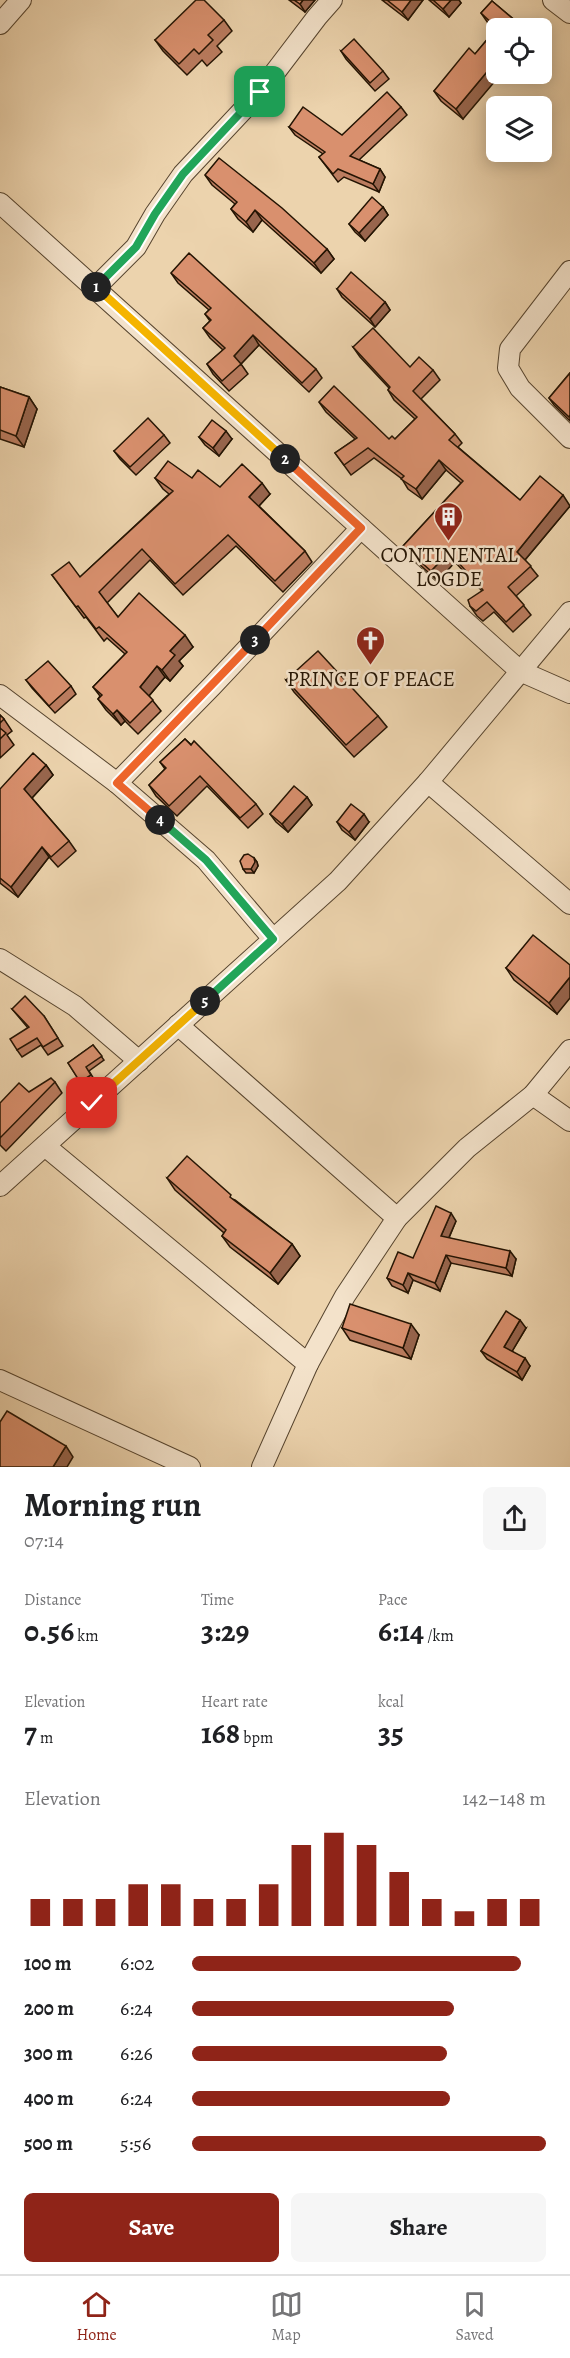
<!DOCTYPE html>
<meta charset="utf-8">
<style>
body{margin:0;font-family:Alegreya,serif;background:#f6f6f6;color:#202124;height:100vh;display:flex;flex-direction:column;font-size:22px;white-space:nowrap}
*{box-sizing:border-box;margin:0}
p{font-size:20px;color:#757577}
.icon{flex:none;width:33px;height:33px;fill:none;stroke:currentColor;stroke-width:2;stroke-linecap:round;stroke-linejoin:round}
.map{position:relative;height:1467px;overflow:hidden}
.drawer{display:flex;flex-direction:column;background:#fff;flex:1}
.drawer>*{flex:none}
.controls{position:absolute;left:486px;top:18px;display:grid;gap:12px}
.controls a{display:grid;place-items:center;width:66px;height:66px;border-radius:9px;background:#fff;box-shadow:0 3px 15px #0003;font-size:30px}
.pin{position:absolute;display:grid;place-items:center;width:51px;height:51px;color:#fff;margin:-26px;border-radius:12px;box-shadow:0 3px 9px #0006}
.km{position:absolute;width:30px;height:30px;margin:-15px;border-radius:50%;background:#222;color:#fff;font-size:16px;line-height:30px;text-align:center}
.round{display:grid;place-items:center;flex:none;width:63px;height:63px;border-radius:9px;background:#f6f6f6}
.overview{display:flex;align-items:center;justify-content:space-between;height:102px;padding:0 24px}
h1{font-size:33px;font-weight:700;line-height:45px}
.metrics{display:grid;grid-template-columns:repeat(3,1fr);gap:9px;height:102px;padding:6px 24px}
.metrics div{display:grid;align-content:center}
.metrics b{font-size:30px;font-weight:700}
.metrics small{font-size:16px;font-weight:400}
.metrics p{font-size:16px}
.chart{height:168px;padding:12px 24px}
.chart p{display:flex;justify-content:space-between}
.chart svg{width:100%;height:108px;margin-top:6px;stroke:#8f2418;stroke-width:6}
.primary-button{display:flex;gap:12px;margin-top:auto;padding:12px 24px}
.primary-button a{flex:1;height:69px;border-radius:9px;background:#8f2418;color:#fff;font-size:24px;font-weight:700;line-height:69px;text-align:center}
.primary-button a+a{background:#f6f6f6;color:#202124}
ul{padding:0 24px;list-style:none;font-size:20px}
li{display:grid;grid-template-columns:96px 72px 1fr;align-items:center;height:45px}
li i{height:15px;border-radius:8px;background:#8f2418}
.tabs{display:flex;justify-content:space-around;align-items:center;height:84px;border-top:2px solid #e0e0e0;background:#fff;font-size:16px;color:#757577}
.tabs a{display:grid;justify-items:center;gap:3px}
.tabs .current{color:#8f2418}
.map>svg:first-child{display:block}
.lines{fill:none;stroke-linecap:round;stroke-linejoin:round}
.minor-casing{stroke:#56442e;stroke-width:22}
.minor{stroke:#f3e2ca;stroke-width:20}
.wall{fill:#bb7c5f;stroke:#241403;stroke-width:1.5}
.shaded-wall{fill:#98654d;stroke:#241403;stroke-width:1.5}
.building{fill:#d9906e;stroke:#241403;stroke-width:1.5}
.split-1-casing{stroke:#fff;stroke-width:12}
.split-2-casing{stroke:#fff;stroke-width:12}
.split-3-casing{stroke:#fff;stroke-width:12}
.split-4-casing{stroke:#fff;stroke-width:12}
.split-5-casing{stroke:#fff;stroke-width:12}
.split-6-casing{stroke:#fff;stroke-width:12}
.split-1{stroke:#22a559;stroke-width:8}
.split-2{stroke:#f5b400;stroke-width:8}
.split-3{stroke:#f0652b;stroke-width:8}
.split-4{stroke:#f0652b;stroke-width:8}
.split-5{stroke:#22a559;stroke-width:8}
.split-6{stroke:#f5b400;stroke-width:8}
.labels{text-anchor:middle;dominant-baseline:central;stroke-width:5;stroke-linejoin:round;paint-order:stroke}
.poi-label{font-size:21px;fill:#241403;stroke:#f3e2ca}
</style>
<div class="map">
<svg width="570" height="1467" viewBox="0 0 570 1467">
<rect width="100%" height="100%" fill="#ecd3ad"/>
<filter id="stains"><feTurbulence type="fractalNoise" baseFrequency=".00333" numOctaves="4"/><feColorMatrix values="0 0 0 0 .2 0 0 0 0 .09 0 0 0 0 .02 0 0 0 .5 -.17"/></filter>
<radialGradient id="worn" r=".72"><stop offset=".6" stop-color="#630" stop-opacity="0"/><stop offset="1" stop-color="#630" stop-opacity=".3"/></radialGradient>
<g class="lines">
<defs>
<g id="minor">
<polyline points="553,0 570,13"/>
<polyline points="0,24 21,0"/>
<polyline points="0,203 520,671 570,693"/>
<polyline points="570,271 510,349 508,368 520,388 570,438"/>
<polyline points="95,288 136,247 155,214 183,174 260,92 317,17 332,0"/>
<polyline points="0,695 117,783 206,860 273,939"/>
<polyline points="428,782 570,904"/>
<polyline points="117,783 212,686 361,528"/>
<polyline points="0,959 75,1006 139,1061"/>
<polyline points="178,1025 397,1218"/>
<polyline points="533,1095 570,1121"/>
<polyline points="45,1146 308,1364 262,1467"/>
<polyline points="0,1186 338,881 428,782 570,612"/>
<polyline points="308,1364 345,1296 397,1218 467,1148 533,1095 570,1050"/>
<polyline points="0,1380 190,1467"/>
</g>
</defs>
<use href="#minor" class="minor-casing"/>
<use href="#minor" class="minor"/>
</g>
<g class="wall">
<polygon points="289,0 315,0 305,12"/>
<polygon points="382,0 423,0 408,20"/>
<polygon points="429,0 459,0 461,3 449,17"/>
<polygon points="492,1 524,28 496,28 463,119 441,101 434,91 475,54 495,30 488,23 481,13"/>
<polygon points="224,20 232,31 217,46 222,52 207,66 202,60 187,75 163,51 155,40"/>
<polygon points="341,51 383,71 389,79 375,91 346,59"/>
<polygon points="401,107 407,115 359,160 380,169 385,177 379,192 344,177 338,182 319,157 323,154 295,135 289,127 342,135"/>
<polygon points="205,175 327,249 334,259 321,273 262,220 253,232 238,219 231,209 235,204 212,185"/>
<polygon points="383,207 388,215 365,241 355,232 349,224"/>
<polygon points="171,273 316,369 322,378 309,392 259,345 241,364 248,374 229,391 213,374 207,364 223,350 210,338 203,328 210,321 205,314 209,310 178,283"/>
<polygon points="337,289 385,302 390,310 375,327 342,297"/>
<polygon points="353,347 410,367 433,370 440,380 421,399 455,434 462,443 458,447 520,500 570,506 525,560 538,576 516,596 531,615 513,632 494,612 483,621 477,616 470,606 482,591 455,562 438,581 410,556 403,546 461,483 446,470 422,499 408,489 402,479 374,458 351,475 335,453 355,439 326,412 319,402 389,439 395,439 415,419 394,400 388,390 389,388 360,357"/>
<polygon points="570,373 570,421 554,405 549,398"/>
<polygon points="0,387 29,397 37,409 24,447 0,439"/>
<polygon points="164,435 170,443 136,475 120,459 114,451"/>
<polygon points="199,437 232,439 219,456 205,445"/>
<polygon points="155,478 192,478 220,487 270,494 259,506 305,551 312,562 283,592 236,546 183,595 150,560 107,603 118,617 193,647 179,661 183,666 170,681 165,677 149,696 161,711 138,734 125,721 121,725 106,710 98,699 100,696 93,687 125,654 107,638 104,641 86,617 84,618 52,575 80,577 169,494 163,489"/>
<polygon points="26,680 71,686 76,694 55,713 32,688"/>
<polygon points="286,680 378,716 387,727 354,757 294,692"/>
<polygon points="0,715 4,719 12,731 7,735 14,745 0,758"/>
<polygon points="185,739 256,804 263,814 248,828 207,786 177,816 156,796 149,785 165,769 160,762"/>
<polygon points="46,765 53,775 32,798 69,841 76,851 58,867 49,857 18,897 0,883 0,789"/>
<polygon points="307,797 312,805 288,832 276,822 270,814"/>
<polygon points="337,822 369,822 355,840 342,830"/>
<polygon points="254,858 257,862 258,866 254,873 246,873 243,869"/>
<polygon points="570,965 557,1014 514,980 506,968"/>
<polygon points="12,1009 44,1016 63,1046 48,1055 41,1045 22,1057 17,1050 28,1028"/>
<polygon points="93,1045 104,1060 89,1071 94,1079 83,1086 68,1063"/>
<polygon points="55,1082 62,1093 6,1151 0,1145 0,1103"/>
<polygon points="167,1178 235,1200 292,1244 300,1256 278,1284 230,1247 222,1236 224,1233 175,1190"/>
<polygon points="456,1221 449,1238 516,1259 512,1276 451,1263 440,1291 413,1280 408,1293 392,1286 387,1278 413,1258"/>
<polygon points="342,1328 419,1335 411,1359 350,1340"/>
<polygon points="526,1328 512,1351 530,1366 522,1380 487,1359 481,1351"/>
</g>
<g class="shaded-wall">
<polygon points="303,0 315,0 305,12 300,4"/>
<polygon points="411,0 423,0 408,20 402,12"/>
<polygon points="451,0 459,0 461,3 449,17 443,9"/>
<polygon points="496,61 496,74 501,74 463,119 456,109"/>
<polygon points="380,169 385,177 379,192 373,184"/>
<polygon points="383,207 388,215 365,241 359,233"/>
<polygon points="255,210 262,220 253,232 246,222"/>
<polygon points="327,249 334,259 321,273 314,263"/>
<polygon points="385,302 390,310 375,327 370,319"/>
<polygon points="253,335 259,345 240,365 234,356"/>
<polygon points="29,397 37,409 24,447 16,436"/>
<polygon points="226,431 232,439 219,456 213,448"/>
<polygon points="439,460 446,470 422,499 416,489"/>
<polygon points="262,483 270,494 257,508 249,497"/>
<polygon points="563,495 570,506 524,561 517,552"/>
<polygon points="449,552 455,562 438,581 431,571"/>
<polygon points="185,635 193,647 179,661 183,666 170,681 162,670 170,651"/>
<polygon points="157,666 165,677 147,698 140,687"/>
<polygon points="117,710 125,721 121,725 113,714"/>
<polygon points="46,765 53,775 31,799 24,789"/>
<polygon points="307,797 312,805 288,832 282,824"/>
<polygon points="364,814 369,822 355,840 349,832"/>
<polygon points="42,847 49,857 18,897 11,887"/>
<polygon points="254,858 257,862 258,866 254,873 251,869"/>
<polygon points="570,977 570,998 557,1014 549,1003"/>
<polygon points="451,1213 456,1221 446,1244 441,1236"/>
<polygon points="292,1244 300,1256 278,1284 270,1273"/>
<polygon points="510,1251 516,1259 512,1276 506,1268"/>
<polygon points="446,1255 451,1263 440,1291 435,1283"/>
<polygon points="408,1273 413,1280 408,1293 403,1285"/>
<polygon points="520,1320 526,1328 510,1355 504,1347"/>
<polygon points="411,1324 419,1335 411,1359 403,1348"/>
<polygon points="525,1358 530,1366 522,1380 517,1372"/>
<polygon points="66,1446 73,1457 67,1467 53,1467"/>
</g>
<g class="building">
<polygon points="196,0 204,0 224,20 208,35 213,40 199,54 194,49 179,64 155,40"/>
<polygon points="294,0 303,0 300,4"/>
<polygon points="387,0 411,0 402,12"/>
<polygon points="433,0 451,0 443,9"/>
<polygon points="492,1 524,28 496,28 496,61 456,109 434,91 469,48 475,54 497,28 481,13"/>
<polygon points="354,39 383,71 370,83 341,51"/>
<polygon points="387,92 401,107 350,156 380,169 373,184 338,169 333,174 319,157 325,152 289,127 303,107 342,135"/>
<polygon points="219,158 282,208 327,249 314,263 255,210 246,222 231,209 237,202 205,175"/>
<polygon points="372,197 383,207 359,233 349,224"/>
<polygon points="189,253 316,369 302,383 253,335 234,356 241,364 222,381 207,364 225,348 203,328 211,320 205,314 211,308 171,273"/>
<polygon points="351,272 385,302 370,319 337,289"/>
<polygon points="373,328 410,367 419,357 433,370 413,391 455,434 449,440 520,500 540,476 563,495 517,552 531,566 508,587 524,605 506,622 487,602 476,611 470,606 468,600 483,590 449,552 431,571 403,546 463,481 439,460 416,489 401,479 404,476 368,448 344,465 335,453 357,438 319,402 334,386 389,439 392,436 395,439 417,417 388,390 390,387 353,347"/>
<polygon points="570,373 570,415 569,417 549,398"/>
<polygon points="0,387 29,397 16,436 0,430"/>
<polygon points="148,418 164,435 130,467 114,451"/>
<polygon points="212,420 226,431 213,448 199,437"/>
<polygon points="168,461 192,478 198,470 220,487 242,464 262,483 249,497 305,551 275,581 228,535 175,584 142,549 99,592 118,617 139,593 185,635 170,651 175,655 162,670 157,666 140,687 153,700 130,723 117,710 113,714 98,699 102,695 93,687 127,652 99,627 96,629 78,606 76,607 52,575 69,562 80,577 173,491 155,478"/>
<polygon points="318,651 378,716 346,745 286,680"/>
<polygon points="48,661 71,686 49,706 26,680"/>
<polygon points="0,715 4,719 0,723"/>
<polygon points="0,728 6,733 0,739"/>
<polygon points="185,739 191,745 194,741 256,804 240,818 200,776 169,806 149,785 166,768 160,762"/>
<polygon points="33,753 46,765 24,789 69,841 51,857 42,847 11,887 0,878 0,789"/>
<polygon points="294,786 307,797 282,824 270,814"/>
<polygon points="351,804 364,814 349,832 337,822"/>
<polygon points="248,854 254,858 255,862 251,869 243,869 240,861 244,855"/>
<polygon points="533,935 570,965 570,977 549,1003 506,968"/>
<polygon points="25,996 44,1016 58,1038 43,1047 37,1038 17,1050 10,1039 29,1027 12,1009"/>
<polygon points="93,1045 102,1056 86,1067 91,1075 80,1082 68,1063"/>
<polygon points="51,1078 55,1082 0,1138 0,1103 19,1083 29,1092"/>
<polygon points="187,1156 231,1195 230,1197 292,1244 270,1273 222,1236 226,1230 167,1178"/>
<polygon points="436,1206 451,1213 441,1236 510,1251 506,1268 446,1255 435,1283 408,1273 403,1285 387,1278 398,1252 413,1258"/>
<polygon points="350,1304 411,1324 403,1348 342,1328"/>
<polygon points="506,1311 520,1320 504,1347 525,1358 517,1372 481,1351"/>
<polygon points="7,1411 66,1446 53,1467 0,1467 0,1422"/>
</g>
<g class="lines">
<defs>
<polyline id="split-1" points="96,287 136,247 155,214 183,174 260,92"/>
<polyline id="split-2" points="96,287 285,459"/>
<polyline id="split-3" points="255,640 361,528 285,459"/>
<polyline id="split-4" points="160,820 117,783 255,640"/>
<polyline id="split-5" points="160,820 206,860 273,939 205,1001"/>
<polyline id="split-6" points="92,1103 205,1001"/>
</defs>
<use href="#split-1" class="split-1-casing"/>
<use href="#split-2" class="split-2-casing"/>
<use href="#split-3" class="split-3-casing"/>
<use href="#split-4" class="split-4-casing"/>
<use href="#split-5" class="split-5-casing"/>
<use href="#split-6" class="split-6-casing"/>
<use href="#split-1" class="split-1"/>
<use href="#split-2" class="split-2"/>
<use href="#split-3" class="split-3"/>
<use href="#split-4" class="split-4"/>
<use href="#split-5" class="split-5"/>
<use href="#split-6" class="split-6"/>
</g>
<defs>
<symbol id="building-pin" viewBox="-11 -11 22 30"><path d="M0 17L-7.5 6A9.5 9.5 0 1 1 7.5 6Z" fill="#8f2418" stroke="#f3e2ca"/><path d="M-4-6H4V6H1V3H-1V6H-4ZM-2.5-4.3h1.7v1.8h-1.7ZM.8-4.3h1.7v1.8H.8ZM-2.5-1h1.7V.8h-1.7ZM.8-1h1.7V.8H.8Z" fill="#fff"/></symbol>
<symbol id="church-pin" viewBox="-11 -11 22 30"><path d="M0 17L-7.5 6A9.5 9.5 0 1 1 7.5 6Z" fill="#8f2418" stroke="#f3e2ca"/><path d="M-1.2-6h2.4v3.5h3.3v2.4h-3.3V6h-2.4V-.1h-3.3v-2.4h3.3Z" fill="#fff"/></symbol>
</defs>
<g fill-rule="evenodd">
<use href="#building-pin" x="432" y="500" width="33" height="45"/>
<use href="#church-pin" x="354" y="624" width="33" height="45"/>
</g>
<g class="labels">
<g class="poi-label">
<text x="449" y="555">CONTINENTAL<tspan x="449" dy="24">LOGDE</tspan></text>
<text x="371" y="679">PRINCE OF PEACE</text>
</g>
</g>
<rect width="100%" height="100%" filter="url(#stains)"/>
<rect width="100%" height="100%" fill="url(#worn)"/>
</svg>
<div class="controls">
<a><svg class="icon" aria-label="locate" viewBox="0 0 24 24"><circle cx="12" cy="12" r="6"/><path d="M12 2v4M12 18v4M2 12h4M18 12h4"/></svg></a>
<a><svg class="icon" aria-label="layers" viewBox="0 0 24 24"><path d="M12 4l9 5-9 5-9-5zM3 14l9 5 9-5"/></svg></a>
</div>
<div class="pin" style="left:260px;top:92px;background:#1e9e55"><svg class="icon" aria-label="arrive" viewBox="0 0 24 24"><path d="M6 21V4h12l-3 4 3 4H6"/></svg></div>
<div class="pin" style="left:92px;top:1103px;background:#d93025"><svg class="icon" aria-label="check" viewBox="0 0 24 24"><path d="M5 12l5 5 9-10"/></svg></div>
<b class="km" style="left:96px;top:287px">1</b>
<b class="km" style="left:285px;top:459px">2</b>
<b class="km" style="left:255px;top:640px">3</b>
<b class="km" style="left:160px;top:820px">4</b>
<b class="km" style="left:205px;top:1001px">5</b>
</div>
<section class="drawer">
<div class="overview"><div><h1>Morning run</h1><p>07:14</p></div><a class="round"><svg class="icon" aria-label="share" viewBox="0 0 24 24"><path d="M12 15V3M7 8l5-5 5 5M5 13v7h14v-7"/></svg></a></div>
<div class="metrics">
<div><p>Distance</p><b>0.56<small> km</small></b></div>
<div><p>Time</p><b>3:29</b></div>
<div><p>Pace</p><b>6:14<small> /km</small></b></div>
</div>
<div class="metrics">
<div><p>Elevation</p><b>7<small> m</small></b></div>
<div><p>Heart rate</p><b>168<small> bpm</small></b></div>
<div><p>kcal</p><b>35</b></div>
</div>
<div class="chart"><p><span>Elevation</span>142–148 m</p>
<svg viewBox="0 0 160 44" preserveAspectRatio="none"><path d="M5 44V33M15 44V33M25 44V33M35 44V27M45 44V27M55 44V33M65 44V33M75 44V27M85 44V11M95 44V6M105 44V11M115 44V22M125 44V33M135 44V38M145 44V33M155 44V33"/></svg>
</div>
<ul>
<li><b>100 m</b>6:02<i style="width:93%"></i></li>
<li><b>200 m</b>6:24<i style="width:74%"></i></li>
<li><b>300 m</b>6:26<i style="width:72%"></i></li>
<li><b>400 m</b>6:24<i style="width:73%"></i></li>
<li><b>500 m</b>5:56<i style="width:100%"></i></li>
</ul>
<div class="primary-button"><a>Save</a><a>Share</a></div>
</section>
<nav class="tabs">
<a class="current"><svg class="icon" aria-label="home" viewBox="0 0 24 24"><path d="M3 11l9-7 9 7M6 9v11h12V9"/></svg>Home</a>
<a><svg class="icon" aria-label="map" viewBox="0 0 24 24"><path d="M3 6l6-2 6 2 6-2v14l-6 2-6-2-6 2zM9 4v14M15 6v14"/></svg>Map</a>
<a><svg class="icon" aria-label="saved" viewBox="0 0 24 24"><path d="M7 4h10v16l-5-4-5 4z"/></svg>Saved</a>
</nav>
